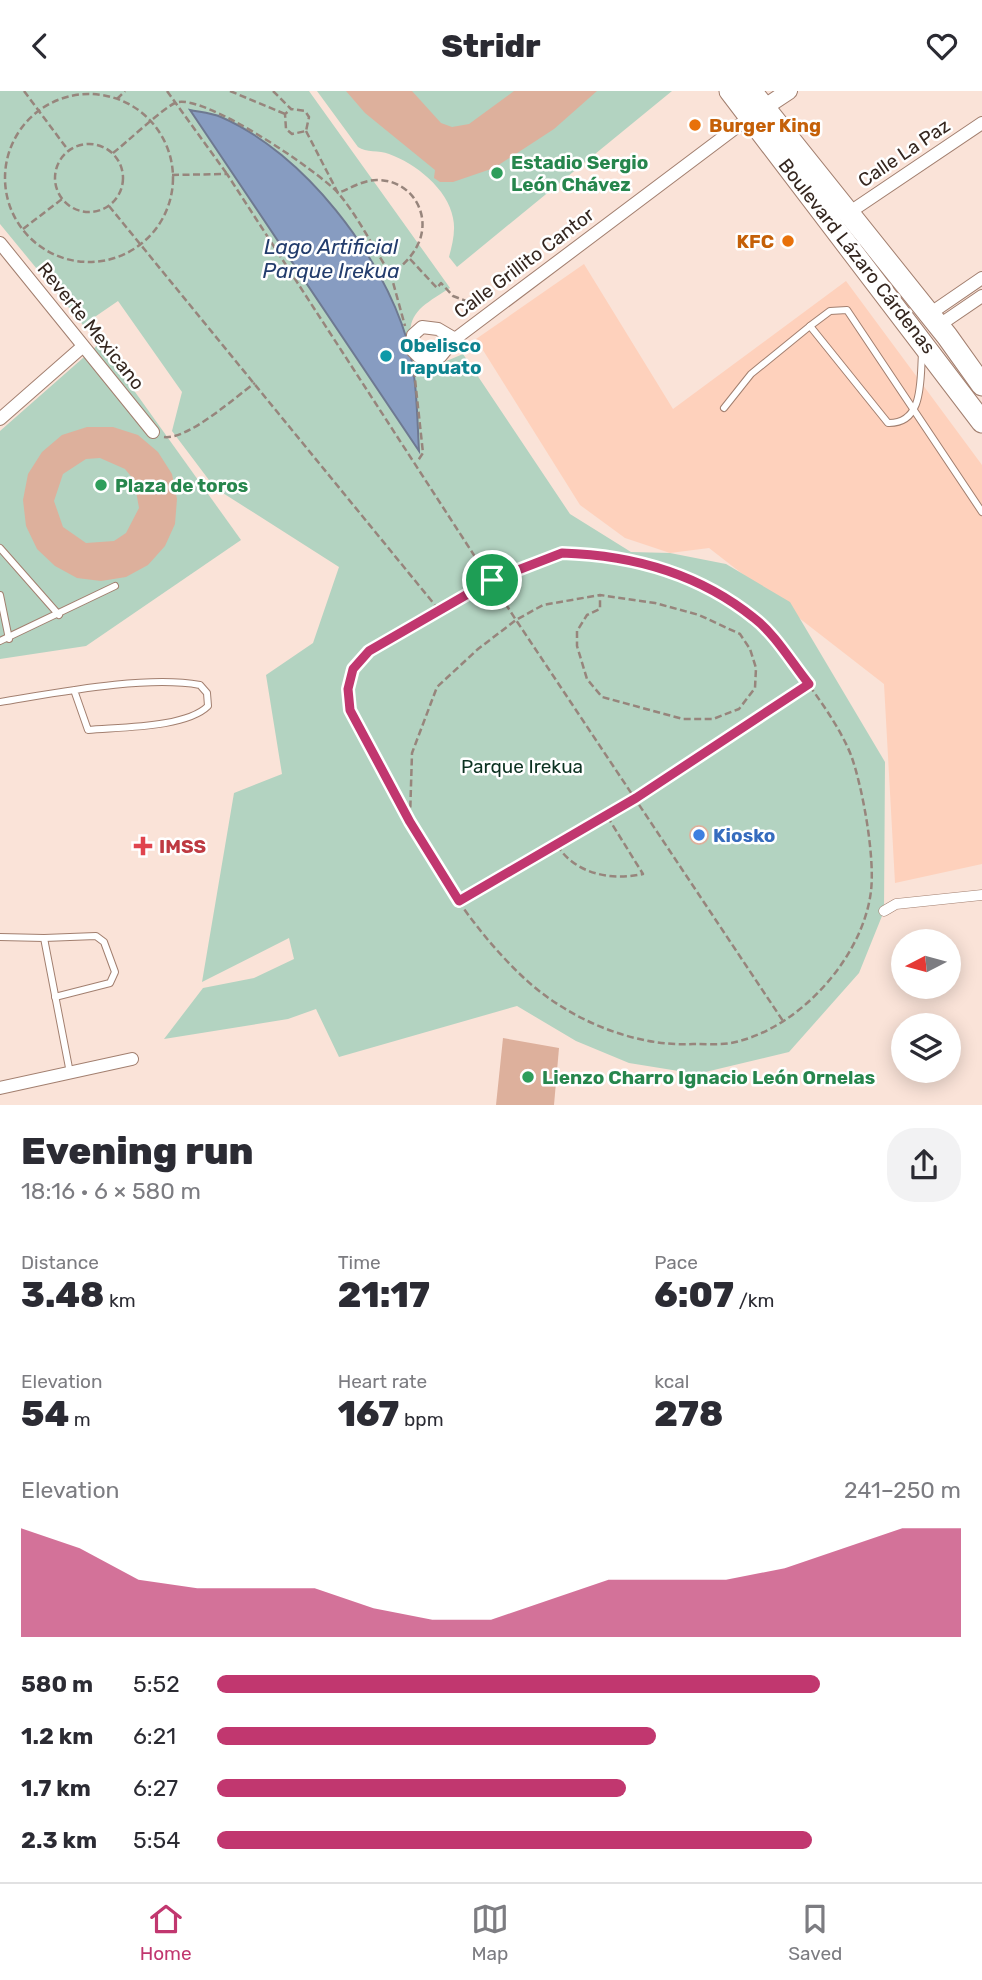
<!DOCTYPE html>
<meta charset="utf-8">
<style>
body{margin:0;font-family:Rubik,sans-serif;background:#f2f2f3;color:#2b2b33;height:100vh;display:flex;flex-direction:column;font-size:26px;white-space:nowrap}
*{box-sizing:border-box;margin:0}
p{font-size:23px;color:#7c7c81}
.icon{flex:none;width:38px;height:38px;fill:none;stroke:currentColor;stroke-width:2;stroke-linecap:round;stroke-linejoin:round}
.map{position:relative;height:1014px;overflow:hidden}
.drawer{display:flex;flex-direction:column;background:#fff;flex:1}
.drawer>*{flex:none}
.needle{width:46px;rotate:264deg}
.controls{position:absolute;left:891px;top:838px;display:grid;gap:14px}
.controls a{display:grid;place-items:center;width:70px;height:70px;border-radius:50%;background:#fff;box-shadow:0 4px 18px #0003;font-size:35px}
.pin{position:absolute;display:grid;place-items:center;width:60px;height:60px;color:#fff;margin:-30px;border:4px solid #fff;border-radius:50%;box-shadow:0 2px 7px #0007}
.round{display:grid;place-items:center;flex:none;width:74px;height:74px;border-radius:28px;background:#f2f2f3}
.head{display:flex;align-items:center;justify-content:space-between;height:119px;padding:0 21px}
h1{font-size:38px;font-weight:800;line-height:52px}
.metrics{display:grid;grid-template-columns:repeat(3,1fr);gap:10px;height:119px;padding:7px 21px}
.metrics div{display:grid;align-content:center}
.metrics b{font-size:35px;font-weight:800}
.metrics small{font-size:19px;font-weight:400}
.metrics p{font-size:19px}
.chart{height:196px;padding:14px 21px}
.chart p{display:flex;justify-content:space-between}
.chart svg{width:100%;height:126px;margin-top:7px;fill:#c1376f;opacity:.7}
ul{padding:0 21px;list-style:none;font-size:23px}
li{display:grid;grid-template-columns:112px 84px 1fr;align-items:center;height:52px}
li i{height:18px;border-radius:9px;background:#c1376f}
header{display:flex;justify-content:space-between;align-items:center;height:91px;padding:0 21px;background:#fff;font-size:32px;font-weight:800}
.tab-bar{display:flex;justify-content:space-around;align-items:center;height:98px;border-top:2px solid #e1e1e2;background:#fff;font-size:19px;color:#7c7c81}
.tab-bar a{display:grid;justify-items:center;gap:4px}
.tab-bar .current{color:#c1376f}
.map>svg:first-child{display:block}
.built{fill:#fed1bc}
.green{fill:#b3d3c1}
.water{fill:#879cc1;stroke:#6e7991;stroke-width:2}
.building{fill:#ddb09c;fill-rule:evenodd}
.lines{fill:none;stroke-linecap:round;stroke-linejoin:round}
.service-casing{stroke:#a27f6f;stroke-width:8}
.pedestrian-casing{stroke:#a27f6f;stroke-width:11}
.minor-casing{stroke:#a27f6f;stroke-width:14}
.tertiary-casing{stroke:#a27f6f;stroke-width:18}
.primary-casing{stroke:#a27f6f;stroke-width:23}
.path{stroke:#97857c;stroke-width:2.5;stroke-dasharray:7 3.5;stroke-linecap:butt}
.service{stroke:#fff;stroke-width:6}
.pedestrian{stroke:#fff;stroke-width:10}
.minor{stroke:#fff;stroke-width:12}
.tertiary{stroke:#fff;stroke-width:16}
.primary{stroke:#fff;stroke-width:21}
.route-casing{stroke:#fff;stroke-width:14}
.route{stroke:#c1376f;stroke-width:9}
.food-dot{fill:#e8710a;stroke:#fff;stroke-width:2.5}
.leisure-dot{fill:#2e9e5b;stroke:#fff;stroke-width:2.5}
.culture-dot{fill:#0f9aa8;stroke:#fff;stroke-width:2.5}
.shop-dot{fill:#3f7fe0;stroke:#fff;stroke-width:2.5}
.health-dot{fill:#e0444e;stroke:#fff;stroke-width:2.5}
.labels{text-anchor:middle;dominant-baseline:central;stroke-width:5;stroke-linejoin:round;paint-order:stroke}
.food-label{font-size:19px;font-weight:bold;fill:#c56008;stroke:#fff;text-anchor:start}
.street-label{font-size:19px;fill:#352720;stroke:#fff}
.leisure-label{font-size:19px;font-weight:bold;fill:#27864d;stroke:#fff;text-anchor:start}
.culture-label{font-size:19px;font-weight:bold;fill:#0d838f;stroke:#fff;text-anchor:start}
.park-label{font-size:19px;fill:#0c3221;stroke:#fff}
.shop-label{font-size:19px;font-weight:bold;fill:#366cbe;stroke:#fff;text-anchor:start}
.health-label{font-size:19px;font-weight:bold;fill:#be3a42;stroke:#fff;text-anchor:start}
.water-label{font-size:21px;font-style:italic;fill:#233d6d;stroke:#fff}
</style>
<header><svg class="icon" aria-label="back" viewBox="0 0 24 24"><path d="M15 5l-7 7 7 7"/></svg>Stridr<svg class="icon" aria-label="heart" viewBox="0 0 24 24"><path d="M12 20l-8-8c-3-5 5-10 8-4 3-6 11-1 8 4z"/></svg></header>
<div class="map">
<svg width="982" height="1014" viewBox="0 0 982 1014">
<rect width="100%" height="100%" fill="#fae3d8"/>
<polygon class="built" points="584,173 673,318 846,190 982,374 982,773 895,792 884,593 709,457 670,462 625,447 580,414 476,248"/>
<g class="green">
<path d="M0 0H309L450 197C415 219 404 224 413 269L430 277 463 263 570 423 631 461 670 462 726 473 790 511 885 671 884 820 859 882 789 961 697 983 629 972 576 950 517 915 339 966 316 918 288 928 164 948 203 897 254 887 294 868 289 847 202 891 234 702 282 683 266 584 313 552 339 476 215 397 172 340 182 301 118 210 83 234 0 133Z"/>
<path d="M317 0H672L457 176 449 166C452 154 456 140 453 127 448 98 415 72 389 63 379 59 366 62 358 56Z"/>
<polygon points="100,252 241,449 86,555 0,568 0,340"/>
</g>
<path class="water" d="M190 19C200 21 212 22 221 26 304 62 382 164 407 249 417 284 417 324 419 360Z"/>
<g class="building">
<polygon points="346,0 412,0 441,32 452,36 469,33 514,0 597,0 554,38 494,77 453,91 440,91 434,87 435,79 365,22"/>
<path d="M87 336H113L138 344 158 361 172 383 177 408 175 433 165 455 148 474 126 486 101 490 77 487 55 475 37 458 26 435 23 409 28 383 42 361 62 344ZM100 367 125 378 134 389 139 417 126 442 114 450 86 452 63 436 54 410 63 383 86 368Z"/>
<circle cx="699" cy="744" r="10"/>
<polygon points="503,947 559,957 554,1014 496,1014"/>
</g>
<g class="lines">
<defs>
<g id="service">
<polyline points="810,235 830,220 847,219 982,421"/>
<path d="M724 317 751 283 810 235 888 332C924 333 920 289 922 263"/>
<polyline points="0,457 59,524"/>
<polyline points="0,504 9,548"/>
<polyline points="0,550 115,495"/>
<path d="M0 611C56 602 145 584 200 594L207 602 208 615C186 637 119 636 88 639L74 599"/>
<polyline points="0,846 44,847 70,982"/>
<polyline points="44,847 96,845 104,851 115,881 110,892 55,906"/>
</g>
<polyline id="pedestrian" points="884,820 896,813 982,804"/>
<g id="minor">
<polyline points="847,123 982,32"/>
<polyline points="0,152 153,341"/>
<polyline points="928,224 982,187"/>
<polyline points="938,235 982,205"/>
<polyline points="455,248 438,238 422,236 413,244 412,259 419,266 440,266 455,248 750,26"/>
<polyline points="0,328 81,257"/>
<polyline points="0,997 132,968"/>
</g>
<polyline id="tertiary" points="756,22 789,0"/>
<g id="primary">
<polyline points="730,0 982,331"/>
<polyline points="751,0 947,245 982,294"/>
</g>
</defs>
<use href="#service" class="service-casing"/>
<use href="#pedestrian" class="pedestrian-casing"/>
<use href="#minor" class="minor-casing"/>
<use href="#tertiary" class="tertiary-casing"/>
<use href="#primary" class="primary-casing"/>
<g class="path">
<polyline points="24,0 68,59"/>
<polyline points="167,0 227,83"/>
<polyline points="230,0 285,23"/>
<polyline points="273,0 291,18 305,20 309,26 306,40 292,43 286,38 285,23 291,18"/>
<circle cx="89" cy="87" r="84"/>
<polyline points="117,8 125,0"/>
<path d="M306 40 338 102C351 97 365 88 379 89 411 90 431 122 419 151 413 165 403 174 391 184L405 235"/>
<circle cx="89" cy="87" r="34"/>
<path d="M113 62C126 52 162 18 175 12 201 0 320 81 339 103 359 127 374 158 391 184"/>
<polyline points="172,84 227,83 516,529 783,930"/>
<polyline points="109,115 439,519"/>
<polyline points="23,138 62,108"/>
<polyline points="410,168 437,197 441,192 453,205 479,215"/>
<polyline points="414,279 423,362 417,371"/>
<path d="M164 346C188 349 234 307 255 292"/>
<path d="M562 462C632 464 696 483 753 526 767 537 779 556 790 570 810 594 842 638 852 667 863 699 875 766 871 800 863 867 798 939 731 952 719 954 705 953 693 953 633 956 568 928 524 887 446 814 400 712 350 619 348 605 346 589 354 577 376 543 520 474 562 462Z"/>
<polyline points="410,727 412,662 437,596 478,558 516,529 543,514 600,504 655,512 699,524 740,543 750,558 756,577 755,597 739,618 713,628 683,628 602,606 587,588 577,555 577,540 587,524 600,518 600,504"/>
<path d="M557 754C575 783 611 790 643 783L607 725"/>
<polyline points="459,810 607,725 809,593"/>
</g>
<use href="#service" class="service"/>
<use href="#pedestrian" class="pedestrian"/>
<use href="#minor" class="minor"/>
<use href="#tertiary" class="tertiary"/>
<use href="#primary" class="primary"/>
</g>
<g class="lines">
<defs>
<path id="route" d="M562 462C632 464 698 482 754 527 775 543 792 572 809 593L636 707 459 810 410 731 350 619 348 598 353 578 369 560 492 489Z"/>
</defs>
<use href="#route" class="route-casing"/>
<use href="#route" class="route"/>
</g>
<g class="food-dot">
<circle cx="695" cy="34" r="7"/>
<circle cx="788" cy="150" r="7"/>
</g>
<g class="leisure-dot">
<circle cx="497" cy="82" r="7"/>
<circle cx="101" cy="394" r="7"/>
<circle cx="528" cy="986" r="7"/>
</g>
<circle class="culture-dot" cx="386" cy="265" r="7"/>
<circle class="shop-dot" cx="699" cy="744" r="7"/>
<path class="health-dot" d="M139.5 744.5h7v7h7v7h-7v7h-7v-7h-7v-7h7z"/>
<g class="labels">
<g class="food-label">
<text x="709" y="34">Burger King</text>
<text x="774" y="150" text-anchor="end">KFC</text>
</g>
<g class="street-label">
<text transform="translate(904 62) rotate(-34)">Calle La Paz</text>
<text transform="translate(857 165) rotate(52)">Boulevard Lázaro Cárdenas</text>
<text transform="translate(524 172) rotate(-37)">Calle Grillito Cantor</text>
<text transform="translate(91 235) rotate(51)">Reverte Mexicano</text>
</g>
<g class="leisure-label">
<text x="511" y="71">Estadio Sergio<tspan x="511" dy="22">León Chávez</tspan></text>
<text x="115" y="394">Plaza de toros</text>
<text x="542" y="986">Lienzo Charro Ignacio León Ornelas</text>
</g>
<g class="culture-label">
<text x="400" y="254">Obelisco<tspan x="400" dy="22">Irapuato</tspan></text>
</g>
<g class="park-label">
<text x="522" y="675">Parque Irekua</text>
</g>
<g class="shop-label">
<text x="713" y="744">Kiosko</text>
</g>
<g class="health-label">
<text x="159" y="755">IMSS</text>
</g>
<g class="water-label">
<text x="331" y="155">Lago Artificial<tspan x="331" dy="24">Parque Irekua</tspan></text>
</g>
</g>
</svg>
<div class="controls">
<a><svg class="needle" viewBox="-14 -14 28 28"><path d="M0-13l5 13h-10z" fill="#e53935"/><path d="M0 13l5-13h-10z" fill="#7c7c81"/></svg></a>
<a><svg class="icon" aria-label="layers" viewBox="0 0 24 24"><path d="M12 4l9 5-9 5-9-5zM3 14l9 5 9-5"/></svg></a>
</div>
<div class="pin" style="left:492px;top:489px;background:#1e9e55"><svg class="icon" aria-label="arrive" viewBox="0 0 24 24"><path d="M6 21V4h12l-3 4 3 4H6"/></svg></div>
</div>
<section class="drawer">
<div class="head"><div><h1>Evening run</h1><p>18:16 · 6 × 580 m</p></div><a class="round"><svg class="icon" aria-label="share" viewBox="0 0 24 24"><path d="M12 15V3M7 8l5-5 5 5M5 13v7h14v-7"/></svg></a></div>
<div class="metrics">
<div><p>Distance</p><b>3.48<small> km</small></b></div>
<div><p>Time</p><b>21:17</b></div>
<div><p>Pace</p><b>6:07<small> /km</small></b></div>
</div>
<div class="metrics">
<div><p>Elevation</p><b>54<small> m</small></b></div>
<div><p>Heart rate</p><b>167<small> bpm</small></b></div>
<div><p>kcal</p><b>278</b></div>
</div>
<div class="chart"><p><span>Elevation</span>241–250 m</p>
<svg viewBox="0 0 160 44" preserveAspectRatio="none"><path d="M0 44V6L10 13L20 24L30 27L40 27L50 27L60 34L70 38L80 38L90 31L100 24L110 24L120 24L130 20L140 13L150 6L160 6V44z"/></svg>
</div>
<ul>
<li><b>580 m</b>5:52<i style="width:81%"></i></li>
<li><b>1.2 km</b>6:21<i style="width:59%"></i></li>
<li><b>1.7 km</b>6:27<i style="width:55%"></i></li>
<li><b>2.3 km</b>5:54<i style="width:80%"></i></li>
</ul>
</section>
<nav class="tab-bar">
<a class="current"><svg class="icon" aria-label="home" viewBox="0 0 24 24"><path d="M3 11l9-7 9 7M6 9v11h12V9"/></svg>Home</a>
<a><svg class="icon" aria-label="map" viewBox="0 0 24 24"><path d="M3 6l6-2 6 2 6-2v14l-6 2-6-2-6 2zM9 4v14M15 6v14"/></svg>Map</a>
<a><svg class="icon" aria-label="saved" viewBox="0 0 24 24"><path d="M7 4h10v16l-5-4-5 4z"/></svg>Saved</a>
</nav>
